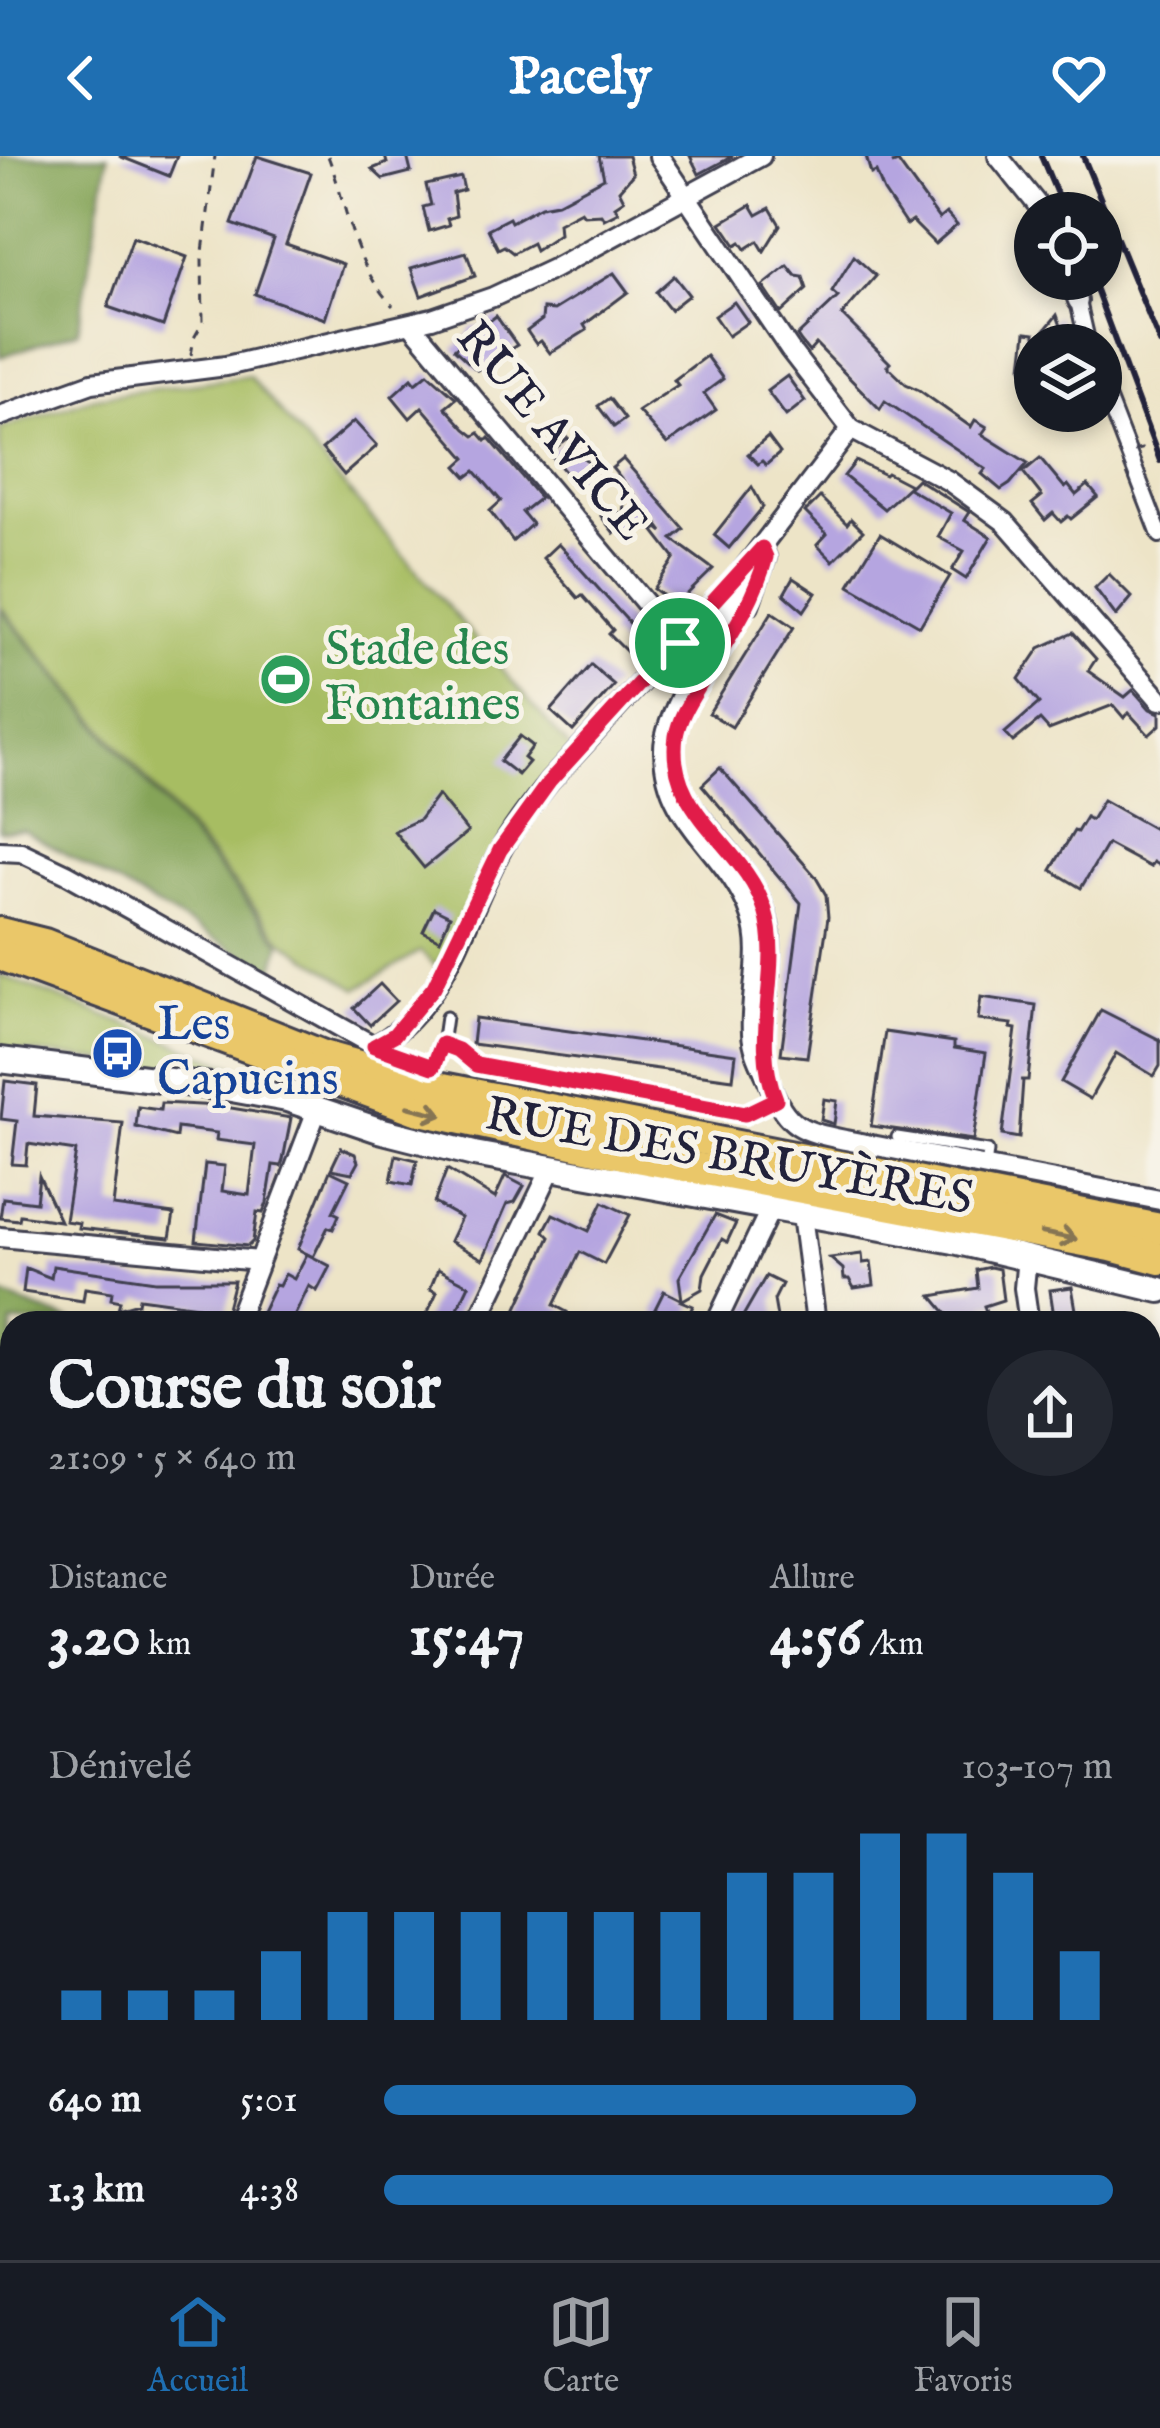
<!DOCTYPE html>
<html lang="fr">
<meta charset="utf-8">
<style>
body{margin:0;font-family:"IM FELL English",serif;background:#242831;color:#f1f3f6;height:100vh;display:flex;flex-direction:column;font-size:45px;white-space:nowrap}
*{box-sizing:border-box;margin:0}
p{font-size:39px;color:#9ea1a6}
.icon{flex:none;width:66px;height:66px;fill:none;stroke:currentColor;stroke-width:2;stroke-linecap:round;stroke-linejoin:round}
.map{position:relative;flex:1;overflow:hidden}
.panel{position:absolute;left:0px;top:1155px;width:1161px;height:951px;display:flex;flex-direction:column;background:#171b24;border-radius:36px 36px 0 0;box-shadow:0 6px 18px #0003}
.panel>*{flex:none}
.tools{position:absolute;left:1014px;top:36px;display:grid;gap:24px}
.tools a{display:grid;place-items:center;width:108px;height:108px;border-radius:50%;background:#171b24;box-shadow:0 6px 18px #0003;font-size:60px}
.pin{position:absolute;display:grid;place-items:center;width:102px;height:102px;color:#fff;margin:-51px;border:6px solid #fff;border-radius:50%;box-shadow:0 3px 12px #0007}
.round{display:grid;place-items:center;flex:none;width:126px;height:126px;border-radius:63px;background:#242831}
.overview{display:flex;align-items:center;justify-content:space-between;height:204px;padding:0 48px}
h1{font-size:66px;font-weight:700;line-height:90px}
.metrics{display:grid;grid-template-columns:repeat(3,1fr);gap:18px;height:204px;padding:12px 48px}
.metrics div{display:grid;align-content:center}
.metrics b{font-size:60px;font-weight:700}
.metrics small{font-size:33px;font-weight:400}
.metrics p{font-size:33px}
.chart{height:336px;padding:24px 48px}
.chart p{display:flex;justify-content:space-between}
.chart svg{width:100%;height:216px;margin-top:12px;stroke:#1f6fb2;stroke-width:6}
ul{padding:0 48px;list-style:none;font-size:39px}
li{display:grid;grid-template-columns:192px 144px 1fr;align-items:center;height:90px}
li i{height:30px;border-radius:15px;background:#1f6fb2}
header{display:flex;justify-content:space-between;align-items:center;height:156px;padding:0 48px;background:#1f6fb2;color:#fff;font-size:54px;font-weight:700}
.dock{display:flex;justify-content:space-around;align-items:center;height:168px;border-top:3px solid #363941;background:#171b24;font-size:33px;color:#9ea1a6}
.dock a{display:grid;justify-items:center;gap:6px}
.dock .current{color:#1f6fb2}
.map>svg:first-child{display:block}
.green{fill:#a7bd62;stroke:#64704e;stroke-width:3}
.forest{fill:#85a458;stroke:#54634a;stroke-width:3}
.building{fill:#b5a5e0}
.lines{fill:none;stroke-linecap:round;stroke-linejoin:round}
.service-casing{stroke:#403f50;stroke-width:15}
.pedestrian-casing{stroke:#403f50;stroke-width:20}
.minor-casing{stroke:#403f50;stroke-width:24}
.tertiary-casing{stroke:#403f50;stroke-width:30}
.trunk-casing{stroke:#403f50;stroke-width:36}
.path{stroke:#403f50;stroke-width:3;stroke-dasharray:9 9;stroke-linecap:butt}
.service{stroke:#fff;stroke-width:9}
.pedestrian{stroke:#fff;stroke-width:14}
.minor{stroke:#fff;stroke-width:18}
.tertiary{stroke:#fff;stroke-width:24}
.trunk{stroke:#eac769;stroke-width:30}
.rail{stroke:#22223b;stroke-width:6}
.path-bridge{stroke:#403f50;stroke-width:3;stroke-dasharray:9 9;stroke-linecap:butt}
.oneway{stroke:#867452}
.route-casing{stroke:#fff;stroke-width:24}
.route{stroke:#e11d48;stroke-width:15}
.labels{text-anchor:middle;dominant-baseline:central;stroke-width:10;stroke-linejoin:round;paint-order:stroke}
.street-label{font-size:48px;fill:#22223b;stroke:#f7f3e8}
.leisure-label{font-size:48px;fill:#27864d;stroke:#f7f3e8;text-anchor:start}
.transit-label{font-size:48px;fill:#164399;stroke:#f7f3e8;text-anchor:start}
</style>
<header><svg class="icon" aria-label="back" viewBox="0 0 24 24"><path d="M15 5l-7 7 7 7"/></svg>Pacely<svg class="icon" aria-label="heart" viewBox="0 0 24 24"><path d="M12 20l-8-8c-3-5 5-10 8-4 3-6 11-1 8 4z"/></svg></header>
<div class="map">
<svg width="1160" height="2104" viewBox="0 0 1160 2104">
<rect width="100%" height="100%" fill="#f7f3e8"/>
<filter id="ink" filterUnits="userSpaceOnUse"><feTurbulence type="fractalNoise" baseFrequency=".00833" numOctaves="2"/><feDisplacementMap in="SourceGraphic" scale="24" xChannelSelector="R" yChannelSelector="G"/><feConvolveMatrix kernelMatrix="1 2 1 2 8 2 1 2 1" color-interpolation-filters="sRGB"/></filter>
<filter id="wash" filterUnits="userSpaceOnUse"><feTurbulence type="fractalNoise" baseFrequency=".004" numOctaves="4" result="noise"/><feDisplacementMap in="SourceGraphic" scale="48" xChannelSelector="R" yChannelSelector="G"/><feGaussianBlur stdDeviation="2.7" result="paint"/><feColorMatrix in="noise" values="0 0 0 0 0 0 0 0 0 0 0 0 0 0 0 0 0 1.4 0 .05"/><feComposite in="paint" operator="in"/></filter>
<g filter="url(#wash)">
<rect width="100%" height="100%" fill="#ede4c7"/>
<g class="green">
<polygon points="249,220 573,596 464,754 437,811 420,795 357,833 283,785 0,450 0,273 95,241"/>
<polygon points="0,819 269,924 0,893"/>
</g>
<g class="forest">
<polygon points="0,0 108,0 78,175 0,201"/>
<polygon points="0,453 281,787 273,816 23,674 0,675"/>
<polygon points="0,1139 77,1167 12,1167 12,1587 0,1604"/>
</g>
<g id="blocks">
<g class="building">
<polygon points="119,0 177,0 169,20"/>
<polygon points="257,0 311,17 286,88 343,108 325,163 255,138 274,83 232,68"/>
<polygon points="385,0 407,0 411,16 383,23 372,13 387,7"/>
<polygon points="599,0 628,0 633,18 619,34 624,44 615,50 618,56 604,63 601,58 584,59 581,55 558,67 559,78 535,94 532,87 513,97 504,90 498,93 488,73 509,62 511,66 541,50 557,47 604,22"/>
<polygon points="690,0 733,0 699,18"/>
<polygon points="866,0 907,0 892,8 898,6 939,63 946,57 957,69 935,88 912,65 906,69 884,36 876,16 871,18"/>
<polygon points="461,21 464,34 453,37 456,60 447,63 449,69 429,75 423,51 431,49 426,29"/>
<polygon points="751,49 757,59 770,52 780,69 764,95 758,85 746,93 741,86 736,89 721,67"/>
<polygon points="133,81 187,101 163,170 108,151"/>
<polygon points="466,96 475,120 421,140 411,112"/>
<polygon points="854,100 876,120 842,159 890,207 887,210 906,228 919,234 971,271 975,264 987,271 982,278 1028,307 1010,328 1001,334 982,318 986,313 885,245 880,253 816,188 809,196 801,186 797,180 838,141 832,136"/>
<polygon points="788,110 796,120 803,121 807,133 781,157 763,130"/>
<polygon points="614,117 628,136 584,169 587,174 550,197 541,185 536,188 527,175 542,164 543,153 554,154"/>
<polygon points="674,120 689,139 670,154 656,136"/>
<polygon points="734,146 748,166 728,180 714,160"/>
<polygon points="1057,159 1068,189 1035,189 1032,243 1022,211 1026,176 1035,177 1035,186"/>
<polygon points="496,160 517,189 477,214 454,193 467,182 471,171 482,171"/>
<polygon points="706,200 723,223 704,237 716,254 667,288 638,255 678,229 674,224"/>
<polygon points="428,217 456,242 445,251 465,273 474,280 479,277 486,285 489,282 540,342 522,356 532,368 513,385 490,355 501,345 475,315 467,321 457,310 466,302 422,251 410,262 392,240 412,222 416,227"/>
<polygon points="787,220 805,245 786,260 767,235"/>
<polygon points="609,242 625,263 614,271 598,250"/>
<polygon points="354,265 377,290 344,319 322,293"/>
<polygon points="768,281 780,297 766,309 762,305 758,308 748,298"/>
<polygon points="568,282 591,310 573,325 549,297"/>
<polygon points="1040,302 1065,332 1068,329 1076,339 1088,329 1098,341 1071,363 1068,360 1061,366 1053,357 1045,364 1032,348 1042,340 1023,316"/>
<polygon points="623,303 684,373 672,383 713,413 676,449 654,433 675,402 654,375 658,372 663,376 645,352 614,377 601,360 609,354 623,358 624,347 634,339 612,312"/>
<polygon points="856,305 885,319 887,317 910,329 884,353 844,320"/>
<polygon points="917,323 969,356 964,364 991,381 966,423 952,414 964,395 938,381 951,357 908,332"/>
<polygon points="752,331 763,351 729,392 714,379"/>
<polygon points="820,341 847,368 851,363 863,375 833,405 817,389 827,378 805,356"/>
<polygon points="880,378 950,420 920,470 849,429"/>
<polygon points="558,388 644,483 651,494 637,506 609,478 613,474 582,439 578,442 543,402"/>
<polygon points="1109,418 1132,441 1116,460 1095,432"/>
<polygon points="793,422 816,437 804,455 784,438"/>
<polygon points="772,456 794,471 732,571 709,557"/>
<polygon points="1073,477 1096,503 1088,515 1125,541 1133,534 1150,553 1160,557 1160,569 1149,579 1129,557 1124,562 1113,549 1049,574 1040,564 1013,586 1005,577 1039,547 1019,523 1040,492"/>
<polygon points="591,509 614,529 573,575 551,555"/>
<polygon points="520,580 533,590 524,602 529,606 518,619 500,605"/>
<polygon points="720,612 815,720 826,739 828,761 807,901 781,898 801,747 702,629"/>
<polygon points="438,639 468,676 424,712 394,675 420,663"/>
<polygon points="1103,644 1160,676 1160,710 1153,706 1150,711 1107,688 1081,732 1051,714 1074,675 1077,676 1086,661 1091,664"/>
<polygon points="434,752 450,760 440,784 423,775"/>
<polygon points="380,828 396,845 370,869 354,852"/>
<polygon points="981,841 1036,849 1028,924 1020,924 1023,924 1019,982 1002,979 1016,873 1011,872 1012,868 978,864"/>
<polygon points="1101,854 1160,884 1160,910 1154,920 1116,897 1090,943 1061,926"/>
<polygon points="475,862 736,898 733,923 472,888"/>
<polygon points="885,876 954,886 954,892 986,897 973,984 871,970"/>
<polygon points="5,925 37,929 34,960 123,967 113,1050 174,1058 170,1082 78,1072 79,1067 65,1065 76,995 28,988 26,1009 12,1008 17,965 1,963"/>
<polygon points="824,943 837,945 834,968 821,964"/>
<polygon points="161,947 219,950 291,962 283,1004 281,1010 273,1009 267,1047 263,1057 257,1056 253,1085 248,1090 196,1085 205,1008 225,1010 222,1035 249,1039 255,989 216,984 217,977 177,972 176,981 136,971 138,951 160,954"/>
<polygon points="341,992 355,998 358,1006 352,1017 331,1013"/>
<polygon points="396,999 417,1004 412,1029 391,1025"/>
<polygon points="447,1013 495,1042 505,1020 524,1030 515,1046 507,1048 483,1103 450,1085 461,1062 434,1047"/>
<polygon points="330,1015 349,1024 333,1056 339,1059 333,1073 328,1071 313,1101 298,1093"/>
<polygon points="39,1020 60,1065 20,1059 19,1064 0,1062 3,1042 36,1046"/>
<polygon points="603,1046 630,1059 604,1108 580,1096 554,1149 567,1156 561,1167 510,1167 550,1081 544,1075 553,1058 589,1075"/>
<polygon points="715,1059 736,1067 727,1086 722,1083 704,1118 702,1133 681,1145 693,1150 684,1167 655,1167 658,1160 653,1157 664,1135 682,1144 679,1122"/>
<polygon points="307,1098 330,1110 317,1135 309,1130 291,1167 257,1167 275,1129 279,1130 285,1118 294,1123"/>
<polygon points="862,1098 863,1107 871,1106 874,1129 854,1132 849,1123 844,1123 843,1113 830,1102"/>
<polygon points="53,1110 155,1125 234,1125 223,1167 197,1167 198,1150 139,1142 138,1147 118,1153 120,1145 111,1143 112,1136 85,1132 83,1145 23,1136 26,1112 51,1122"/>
<polygon points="990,1111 999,1113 1003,1144 984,1150 986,1157 972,1159 973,1167 948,1167 947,1158 932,1140 978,1132 976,1114"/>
<polygon points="438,1113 469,1129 451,1167 423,1167 437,1136 430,1133"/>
<polygon points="766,1120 782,1128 774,1144 778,1167 739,1167"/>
<polygon points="1072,1131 1076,1154 1092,1162 1055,1167 1050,1134"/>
<polygon points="1160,2071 1160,2098 1156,2104 1138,2104 1143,2094 1149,2094 1149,2085"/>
</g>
</g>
</g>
<g filter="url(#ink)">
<use href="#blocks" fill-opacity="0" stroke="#403f50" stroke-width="3"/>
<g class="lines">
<defs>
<g id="service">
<polyline points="374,890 433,911 441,896 446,861"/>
<polyline points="897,981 988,995 986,1011"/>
<polyline points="0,1781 12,1772"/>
<polyline points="0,1887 12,1866"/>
</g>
<g id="pedestrian">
<polyline points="1078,145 1088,189"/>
<polyline points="1101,226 1160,379"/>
</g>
<g id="minor">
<polyline points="659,0 790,194 851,273 949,325 1005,366 1160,544"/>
<polyline points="998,0 1044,57"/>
<polyline points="1070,123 1078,145"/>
<polyline points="411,168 679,487"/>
<polyline points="0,260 92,227 226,210 432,162 493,141 553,113 761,0"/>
<path d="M740 418 745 430C724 467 664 553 664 593 663 667 729 695 751 759 765 797 749 839 752 877 753 896 763 912 770 929 787 972 802 975 845 984L1160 1044"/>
<polyline points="749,449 766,401 762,392"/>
<path d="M679 624 684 640C714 684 767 725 770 783 772 817 764 852 764 886"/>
<path d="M0 695 21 696 67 718 374 890C445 854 465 761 500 696 513 671 532 648 549 626L740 418 851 273"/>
<polyline points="802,1059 816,1167"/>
<polyline points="0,1081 259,1105"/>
<polyline points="1027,1101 1024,1132 1029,1167"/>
<polyline points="236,1167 317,954"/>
<polyline points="477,1167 551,1013"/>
<polyline points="716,1167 770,1054"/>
<polyline points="0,1479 12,1487"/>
<polyline points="0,1633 12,1627"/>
<polyline points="0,1742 12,1733"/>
<polyline points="1149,2063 1160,2047"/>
<polyline points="0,2086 23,2104"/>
<polyline points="900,2094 915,2104"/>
<polyline points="1042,2094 1047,2104"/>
<polyline points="168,2104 173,2094"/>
<polyline points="384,2104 391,2094"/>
<polyline points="1122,2104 1128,2094"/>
</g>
<polyline id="tertiary" points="0,904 226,932 287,943 379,974 474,998 954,1085 1160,1134"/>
<g id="trunk">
<polyline points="0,777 44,788 323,900 422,928 1160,1073"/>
<polyline points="0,799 416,953 642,1002 1111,1090 1160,1103"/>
</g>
</defs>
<use href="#service" class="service-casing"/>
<use href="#pedestrian" class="pedestrian-casing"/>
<use href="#minor" class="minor-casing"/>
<use href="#tertiary" class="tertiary-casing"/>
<use href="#trunk" class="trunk-casing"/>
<g class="path">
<path d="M328 0C348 52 353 109 393 150"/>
<polyline points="1104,191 1113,216"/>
<polyline points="191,199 194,182 203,166 202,104 215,0"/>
<polyline points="454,893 476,909 745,957 757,951"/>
<polyline points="0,1176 12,1239"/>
<polyline points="0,1589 12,1588"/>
</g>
<use href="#service" class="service"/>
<use href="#pedestrian" class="pedestrian"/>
<use href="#minor" class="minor"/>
<use href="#tertiary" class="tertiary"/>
<use href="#trunk" class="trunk"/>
<g class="rail">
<polyline points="1041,0 1065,57"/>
<polyline points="1083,0 1160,187"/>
<polyline points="1092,123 1160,305"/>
</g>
<polyline class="path-bridge" points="1134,295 1145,292"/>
</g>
<defs><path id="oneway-shaft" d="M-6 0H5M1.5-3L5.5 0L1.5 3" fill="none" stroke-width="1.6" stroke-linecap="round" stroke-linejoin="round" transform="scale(3)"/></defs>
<g class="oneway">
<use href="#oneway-shaft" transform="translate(425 955) rotate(14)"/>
<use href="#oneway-shaft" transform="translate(1059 1080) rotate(11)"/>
</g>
</g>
<g class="lines" filter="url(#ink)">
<defs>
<path id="route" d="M762 392 766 401C754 446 728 483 704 522 693 541 680 558 676 580 665 657 744 688 765 754 784 816 749 879 776 943L745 958 476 909 458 894 442 888 433 911 374 890 394 879 434 831 500 694 549 626Z"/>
</defs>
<use href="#route" class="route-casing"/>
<use href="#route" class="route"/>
</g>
<defs>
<symbol id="stadium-disc" viewBox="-11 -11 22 22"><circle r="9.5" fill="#2e9e5b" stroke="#f7f3e8"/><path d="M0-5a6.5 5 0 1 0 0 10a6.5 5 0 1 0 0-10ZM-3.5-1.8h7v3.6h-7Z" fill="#fff"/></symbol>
<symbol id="bus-disc" viewBox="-11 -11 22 22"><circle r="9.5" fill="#1a4fb4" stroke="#f7f3e8"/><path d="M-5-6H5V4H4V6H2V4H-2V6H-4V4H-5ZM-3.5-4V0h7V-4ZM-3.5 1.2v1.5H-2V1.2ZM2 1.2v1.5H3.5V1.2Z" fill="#fff"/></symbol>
</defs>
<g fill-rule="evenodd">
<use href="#stadium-disc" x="256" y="494" width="59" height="59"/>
<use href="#bus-disc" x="88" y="868" width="59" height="59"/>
</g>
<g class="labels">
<g class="street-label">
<text transform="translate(551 276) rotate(50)">RUE AVICE</text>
<text transform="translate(729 1002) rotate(10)">RUE DES BRUYÈRES</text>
</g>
<g class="leisure-label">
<text x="325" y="495">Stade des<tspan x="325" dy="55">Fontaines</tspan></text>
</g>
<g class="transit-label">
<text x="157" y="870">Les<tspan x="157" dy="55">Capucins</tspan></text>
</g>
</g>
</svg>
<div class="tools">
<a><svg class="icon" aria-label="locate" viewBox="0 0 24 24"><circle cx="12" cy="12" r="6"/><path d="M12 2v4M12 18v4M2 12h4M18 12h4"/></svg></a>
<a><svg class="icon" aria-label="layers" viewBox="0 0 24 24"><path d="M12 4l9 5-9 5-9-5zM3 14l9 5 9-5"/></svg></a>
</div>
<div class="pin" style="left:680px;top:487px;background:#1e9e55"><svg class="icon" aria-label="arrive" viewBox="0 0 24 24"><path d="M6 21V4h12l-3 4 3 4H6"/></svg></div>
<section class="panel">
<div class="overview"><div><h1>Course du soir</h1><p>21:09 · 5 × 640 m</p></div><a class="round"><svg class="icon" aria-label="share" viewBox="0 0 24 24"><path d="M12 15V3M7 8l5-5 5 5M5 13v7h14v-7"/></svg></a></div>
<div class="metrics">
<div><p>Distance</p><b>3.20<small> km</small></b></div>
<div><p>Durée</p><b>15:47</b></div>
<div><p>Allure</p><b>4:56<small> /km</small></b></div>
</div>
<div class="chart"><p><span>Dénivelé</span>103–107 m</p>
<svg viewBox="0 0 160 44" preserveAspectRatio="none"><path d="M5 44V38M15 44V38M25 44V38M35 44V30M45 44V22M55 44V22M65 44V22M75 44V22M85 44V22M95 44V22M105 44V14M115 44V14M125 44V6M135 44V6M145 44V14M155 44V30"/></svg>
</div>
<ul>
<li><b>640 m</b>5:01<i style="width:73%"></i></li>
<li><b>1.3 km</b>4:38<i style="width:100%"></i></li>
</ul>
</section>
</div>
<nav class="dock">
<a class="current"><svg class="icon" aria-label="home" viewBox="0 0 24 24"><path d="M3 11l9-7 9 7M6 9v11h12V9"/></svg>Accueil</a>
<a><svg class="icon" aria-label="map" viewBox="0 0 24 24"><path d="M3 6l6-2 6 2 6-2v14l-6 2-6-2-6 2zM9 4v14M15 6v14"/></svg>Carte</a>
<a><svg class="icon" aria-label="saved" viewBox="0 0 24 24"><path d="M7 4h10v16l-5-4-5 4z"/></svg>Favoris</a>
</nav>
